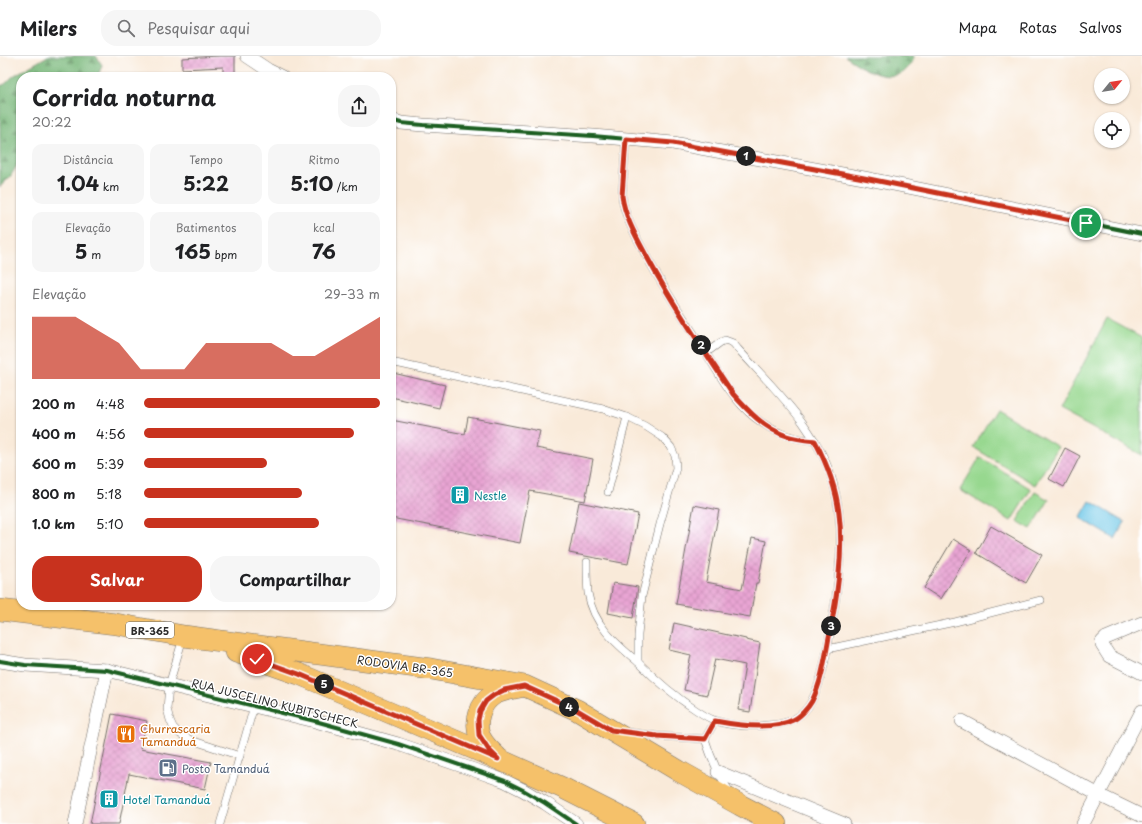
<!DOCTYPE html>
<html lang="pt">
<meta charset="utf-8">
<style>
body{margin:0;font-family:"Playpen Sans",sans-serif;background:#f6f6f6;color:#202124;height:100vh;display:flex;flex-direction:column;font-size:15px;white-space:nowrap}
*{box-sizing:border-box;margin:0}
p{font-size:13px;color:#757577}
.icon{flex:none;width:22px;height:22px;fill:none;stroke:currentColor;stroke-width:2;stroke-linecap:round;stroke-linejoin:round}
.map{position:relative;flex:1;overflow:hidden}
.panel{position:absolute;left:16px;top:16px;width:380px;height:538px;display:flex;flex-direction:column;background:#fff;border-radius:16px;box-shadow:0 1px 3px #0004}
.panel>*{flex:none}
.needle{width:26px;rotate:60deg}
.fabs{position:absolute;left:1094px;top:12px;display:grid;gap:8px}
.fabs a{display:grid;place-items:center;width:36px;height:36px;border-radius:50%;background:#fff;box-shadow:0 1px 3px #0004;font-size:20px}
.pin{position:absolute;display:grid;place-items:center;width:34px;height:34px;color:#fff;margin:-17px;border:2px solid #fff;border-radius:50%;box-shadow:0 1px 4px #0007}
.km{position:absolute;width:20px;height:20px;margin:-10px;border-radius:50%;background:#222;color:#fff;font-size:11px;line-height:20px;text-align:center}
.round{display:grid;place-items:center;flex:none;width:42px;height:42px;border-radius:16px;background:#f6f6f6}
.overview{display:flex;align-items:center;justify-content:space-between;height:68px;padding:0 16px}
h1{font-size:22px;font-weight:700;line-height:30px}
.metrics{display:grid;grid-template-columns:repeat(3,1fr);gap:6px;height:68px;padding:4px 16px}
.metrics div{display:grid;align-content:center;border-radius:10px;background:#f6f6f6;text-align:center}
.metrics b{font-size:20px;font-weight:700}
.metrics small{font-size:11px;font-weight:400}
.metrics p{font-size:11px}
.chart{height:112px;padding:8px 16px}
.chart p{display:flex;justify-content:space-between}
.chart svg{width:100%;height:72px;margin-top:4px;fill:#c8321e;opacity:.7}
.primary-button{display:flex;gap:8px;margin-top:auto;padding:8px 16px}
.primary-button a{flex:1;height:46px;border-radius:16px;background:#c8321e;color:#fff;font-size:16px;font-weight:700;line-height:46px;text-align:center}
.primary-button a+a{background:#f6f6f6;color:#202124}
ul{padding:0 16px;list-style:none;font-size:13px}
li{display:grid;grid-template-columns:64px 48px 1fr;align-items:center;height:30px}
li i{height:10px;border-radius:5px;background:#c8321e}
header{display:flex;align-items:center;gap:24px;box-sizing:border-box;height:56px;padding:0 20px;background:#fff;border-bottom:1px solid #e0e0e0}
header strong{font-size:19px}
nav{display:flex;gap:22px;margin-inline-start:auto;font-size:14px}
.search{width:280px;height:36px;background:#f6f6f6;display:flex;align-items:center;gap:10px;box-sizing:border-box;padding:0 14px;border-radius:16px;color:#757577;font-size:15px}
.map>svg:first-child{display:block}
.forest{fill:url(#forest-firs);stroke:#527252}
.pitch{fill:#97d88f;stroke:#61825d}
.water{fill:#67c5e6;stroke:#497888}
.building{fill:url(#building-cross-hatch)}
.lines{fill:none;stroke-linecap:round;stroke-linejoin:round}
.lane-casing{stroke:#736e68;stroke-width:8}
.street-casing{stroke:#736e68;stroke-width:14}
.primary-casing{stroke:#736e68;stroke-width:22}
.lane{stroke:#fff;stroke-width:7}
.street{stroke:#fff;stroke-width:13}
.primary{stroke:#f5c16b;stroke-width:21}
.cycleway-casing{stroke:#fff;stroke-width:6}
.cycleway{stroke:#1b5e20;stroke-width:4}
.route-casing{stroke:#fff;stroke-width:8}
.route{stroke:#c8321e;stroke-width:5}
.labels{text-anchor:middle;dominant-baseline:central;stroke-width:3;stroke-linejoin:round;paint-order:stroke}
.shield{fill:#fff;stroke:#6b6b6b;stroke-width:1}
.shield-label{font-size:10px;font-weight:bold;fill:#2b2b2b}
.culture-label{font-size:11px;fill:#0d838f;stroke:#fff;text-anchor:start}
.street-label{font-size:11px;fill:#2b2b2b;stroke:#fff}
.food-label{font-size:11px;fill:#c56008;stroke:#fff;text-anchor:start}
.service-label{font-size:11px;fill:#4e5e75;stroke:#fff;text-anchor:start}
</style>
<header>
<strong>Milers</strong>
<div class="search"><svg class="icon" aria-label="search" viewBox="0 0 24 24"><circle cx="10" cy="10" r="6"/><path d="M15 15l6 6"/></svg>Pesquisar aqui</div>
<nav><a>Mapa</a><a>Rotas</a><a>Salvos</a></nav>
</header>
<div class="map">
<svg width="1142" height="768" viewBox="0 0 1142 768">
<defs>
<pattern id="forest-firs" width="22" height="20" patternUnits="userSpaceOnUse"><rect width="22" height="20" fill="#79b87a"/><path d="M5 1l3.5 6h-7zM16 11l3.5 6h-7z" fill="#639664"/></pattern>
<pattern id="building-cross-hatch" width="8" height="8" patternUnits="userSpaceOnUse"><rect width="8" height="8" fill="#e8a4d3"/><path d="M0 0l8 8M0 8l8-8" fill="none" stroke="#c78db5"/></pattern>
</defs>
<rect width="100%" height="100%" fill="#fff"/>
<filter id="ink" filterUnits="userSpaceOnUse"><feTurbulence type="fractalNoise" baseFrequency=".025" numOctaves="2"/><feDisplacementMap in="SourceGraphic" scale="8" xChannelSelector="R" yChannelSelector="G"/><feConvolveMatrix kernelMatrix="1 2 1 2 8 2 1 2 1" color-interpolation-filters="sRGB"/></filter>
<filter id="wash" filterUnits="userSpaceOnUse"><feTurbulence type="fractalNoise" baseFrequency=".012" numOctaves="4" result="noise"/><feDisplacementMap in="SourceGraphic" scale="16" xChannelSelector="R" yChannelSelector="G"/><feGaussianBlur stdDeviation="0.9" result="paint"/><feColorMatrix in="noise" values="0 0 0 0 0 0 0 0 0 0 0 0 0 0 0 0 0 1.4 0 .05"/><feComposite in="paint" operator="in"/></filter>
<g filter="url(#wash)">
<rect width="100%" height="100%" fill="#f9ead9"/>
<g class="forest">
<polygon points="48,0 96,0 102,9 98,20 21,21 21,96 16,111 10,121 0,131 0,30 5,28 13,20"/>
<path d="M845 0H914C914 5 910 9 907 13 903 17 901 18 896 19 877 23 860 10 845 0Z"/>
</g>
<g class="pitch">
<polygon points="1107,263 1142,282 1142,399 1059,354"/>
<polygon points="996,353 1058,391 1035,429 973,391"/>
<polygon points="980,401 1031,433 1011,465 960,434"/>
<polygon points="1035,436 1049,444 1031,473 1017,465"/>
</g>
<polygon class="water" points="1090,445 1125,466 1115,483 1080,462"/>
<g id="blocks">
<g class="building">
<polygon points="219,0 235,0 235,21 223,21 223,11 182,13 182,2"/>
<polygon points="393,317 445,329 439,352 391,341 391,326"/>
<polygon points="468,361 540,375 536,392 593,403 585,445 530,435 520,487 391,462 391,364 465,378"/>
<polygon points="1065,392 1080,400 1064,431 1049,423"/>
<polygon points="579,446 638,458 628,508 569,497"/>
<polygon points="694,449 719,454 706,526 742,533 752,482 766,485 758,527 756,527 750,561 676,548"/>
<polygon points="991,470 1042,499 1026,527 976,497"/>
<polygon points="953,483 971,494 941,543 924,532"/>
<polygon points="613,527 638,531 633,562 608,557"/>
<polygon points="674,567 746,583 746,584 760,587 750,656 738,654 745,609 715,603 707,639 684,634 691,599 669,594"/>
<polygon points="112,658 147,665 140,693 211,706 205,733 129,718 119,768 90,768"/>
</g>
</g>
</g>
<g filter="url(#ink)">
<use href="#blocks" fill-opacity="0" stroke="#736e68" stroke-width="1"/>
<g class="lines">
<defs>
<g id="lane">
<path d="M626 83 622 140C624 160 635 178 644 196 661 227 680 257 700 287 714 310 733 345 754 361 775 377 789 382 815 385"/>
<path d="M391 306 603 353 627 361 645 370 662 381 671 391 675 400 676 412 660 468 642 540 638 579V606C656 624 674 640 696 654 702 658 708 662 714 664 729 670 753 671 768 669 786 668 802 663 811 646 823 625 828 589 832 565 840 522 845 472 834 430 820 374 775 334 738 293L733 287 725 284 721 286 706 297"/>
<polyline points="608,436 627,361"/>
<path d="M587 506C587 516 587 527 588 537 593 568 615 587 638 606"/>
<polyline points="183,582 169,629 167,653 170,664 173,671 180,678 191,684 240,700"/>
<polyline points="827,593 955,566 1041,544"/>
<path d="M715 665 705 683C711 702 719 720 730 736"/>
<polyline points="627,676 657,680 705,683"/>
<polyline points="220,768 254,650"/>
</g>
<g id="street">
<polyline points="247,0 268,14 282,21"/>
<polyline points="391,64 401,67 423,69 593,80 673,87 864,122 1142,178"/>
<polyline points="1142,567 1106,582 1102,586 1102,589 1109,600 1142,617"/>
<polyline points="0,605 25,609 107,614 315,665 398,688 480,716 505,725 523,734 545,747 576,768"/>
<polyline points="962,665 1099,739 1142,760"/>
<polyline points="718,716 844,768"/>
<polyline points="75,768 107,614"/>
<polyline points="1083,768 1142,655"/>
</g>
<g id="primary">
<polyline points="0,554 116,568 184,580 431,613 525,630 577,654 679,715 740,749 776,768"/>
<polyline points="236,596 299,618 498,703 563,732 634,768"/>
<path d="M496 700C489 694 484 689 480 681 474 667 480 647 493 639 501 634 511 633 520 631"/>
</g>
</defs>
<use href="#lane" class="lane-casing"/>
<use href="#street" class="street-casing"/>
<use href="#primary" class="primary-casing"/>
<use href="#lane" class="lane"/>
<use href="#street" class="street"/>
<use href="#primary" class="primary"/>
<defs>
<g id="cycleway">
<polyline points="391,64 401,67 423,69 593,80 673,87 864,122 1142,178"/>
<polyline points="0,605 25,609 107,614 315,665 398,688 480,716 505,725 523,734 545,747 576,768"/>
</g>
</defs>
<use href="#cycleway" class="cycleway-casing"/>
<use href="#cycleway" class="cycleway"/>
</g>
</g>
<g class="lines" filter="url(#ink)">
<defs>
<path id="route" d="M257 603 299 618 498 703 489 694 479 679 478 664 480 655 486 645 494 639 504 634 524 630 577 654 611 674 657 680 705 683 715 665C736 669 773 674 793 664 800 661 808 652 812 645 822 625 825 602 829 581 837 541 844 497 839 457 836 431 827 408 815 385 806 384 796 383 787 380 765 373 748 355 733 338 703 293 673 249 647 201 637 182 625 162 622 140L626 83 673 87 864 122 1086 167"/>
</defs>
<use href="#route" class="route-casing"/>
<use href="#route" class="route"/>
</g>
<defs>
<symbol id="building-square" viewBox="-11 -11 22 22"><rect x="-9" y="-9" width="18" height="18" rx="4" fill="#0f9aa8" stroke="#fff"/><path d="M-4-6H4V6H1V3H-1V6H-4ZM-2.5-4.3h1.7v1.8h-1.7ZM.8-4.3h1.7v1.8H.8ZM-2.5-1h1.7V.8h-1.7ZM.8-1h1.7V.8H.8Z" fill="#fff"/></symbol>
<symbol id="restaurant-square" viewBox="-11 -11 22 22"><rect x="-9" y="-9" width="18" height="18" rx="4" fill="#e8710a" stroke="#fff"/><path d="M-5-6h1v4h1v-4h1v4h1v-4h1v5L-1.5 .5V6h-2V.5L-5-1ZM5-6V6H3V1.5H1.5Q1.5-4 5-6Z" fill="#fff"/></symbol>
<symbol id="fuel-square" viewBox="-11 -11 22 22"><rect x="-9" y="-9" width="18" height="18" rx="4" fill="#5c6f8a" stroke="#fff"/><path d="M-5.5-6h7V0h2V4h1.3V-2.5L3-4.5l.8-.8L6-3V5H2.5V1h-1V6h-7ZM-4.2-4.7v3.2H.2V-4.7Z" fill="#fff"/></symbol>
</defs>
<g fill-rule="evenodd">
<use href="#building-square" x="449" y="428" width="22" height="22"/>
<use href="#restaurant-square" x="115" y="667" width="22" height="22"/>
<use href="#fuel-square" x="157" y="701" width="22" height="22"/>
<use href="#building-square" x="98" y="732" width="22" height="22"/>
</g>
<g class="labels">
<rect class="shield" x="126" y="566" width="48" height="16" rx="3"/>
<g class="shield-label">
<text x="150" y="574">BR-365</text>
</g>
<g class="culture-label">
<text x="474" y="439">Nestle</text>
<text x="123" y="743">Hotel Tamanduá</text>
</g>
<g class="street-label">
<text transform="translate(405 610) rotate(8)">RODOVIA BR-365</text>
<text transform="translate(275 647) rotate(14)">RUA JUSCELINO KUBITSCHECK</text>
</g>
<g class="food-label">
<text x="140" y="672">Churrascaria<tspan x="140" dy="13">Tamanduá</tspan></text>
</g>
<g class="service-label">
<text x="182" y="712">Posto Tamanduá</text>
</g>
</g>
</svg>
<div class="fabs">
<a><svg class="needle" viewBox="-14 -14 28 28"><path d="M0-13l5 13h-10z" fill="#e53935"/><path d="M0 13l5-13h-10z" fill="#757577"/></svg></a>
<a><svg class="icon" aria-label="locate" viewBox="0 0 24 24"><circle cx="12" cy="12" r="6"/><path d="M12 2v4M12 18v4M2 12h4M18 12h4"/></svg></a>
</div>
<div class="pin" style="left:1086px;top:167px;background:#1e9e55"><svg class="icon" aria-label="arrive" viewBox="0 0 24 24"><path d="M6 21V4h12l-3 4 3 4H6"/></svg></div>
<div class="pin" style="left:257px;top:603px;background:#d93025"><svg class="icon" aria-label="check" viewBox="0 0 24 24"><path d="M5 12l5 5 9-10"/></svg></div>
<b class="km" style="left:746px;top:100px">1</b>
<b class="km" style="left:701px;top:289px">2</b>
<b class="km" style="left:831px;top:570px">3</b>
<b class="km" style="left:569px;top:651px">4</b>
<b class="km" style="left:324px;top:628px">5</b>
<section class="panel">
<div class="overview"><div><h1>Corrida noturna</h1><p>20:22</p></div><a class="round"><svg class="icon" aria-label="share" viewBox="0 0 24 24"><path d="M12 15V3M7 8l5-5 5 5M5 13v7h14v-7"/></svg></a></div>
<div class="metrics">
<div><p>Distância</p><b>1.04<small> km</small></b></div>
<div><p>Tempo</p><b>5:22</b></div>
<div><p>Ritmo</p><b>5:10<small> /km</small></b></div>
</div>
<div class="metrics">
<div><p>Elevação</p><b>5<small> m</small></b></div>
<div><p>Batimentos</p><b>165<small> bpm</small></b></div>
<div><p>kcal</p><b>76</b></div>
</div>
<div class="chart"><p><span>Elevação</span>29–33 m</p>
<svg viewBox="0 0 160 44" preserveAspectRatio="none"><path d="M0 44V6L10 6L20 6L30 14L40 22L50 38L60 38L70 38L80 22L90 22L100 22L110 22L120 30L130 30L140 22L150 14L160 6V44z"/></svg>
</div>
<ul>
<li><b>200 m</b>4:48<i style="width:100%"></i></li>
<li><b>400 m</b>4:56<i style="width:89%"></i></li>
<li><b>600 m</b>5:39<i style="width:52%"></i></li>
<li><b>800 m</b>5:18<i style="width:67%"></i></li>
<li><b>1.0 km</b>5:10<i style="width:74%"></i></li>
</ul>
<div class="primary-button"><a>Salvar</a><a>Compartilhar</a></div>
</section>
</div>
